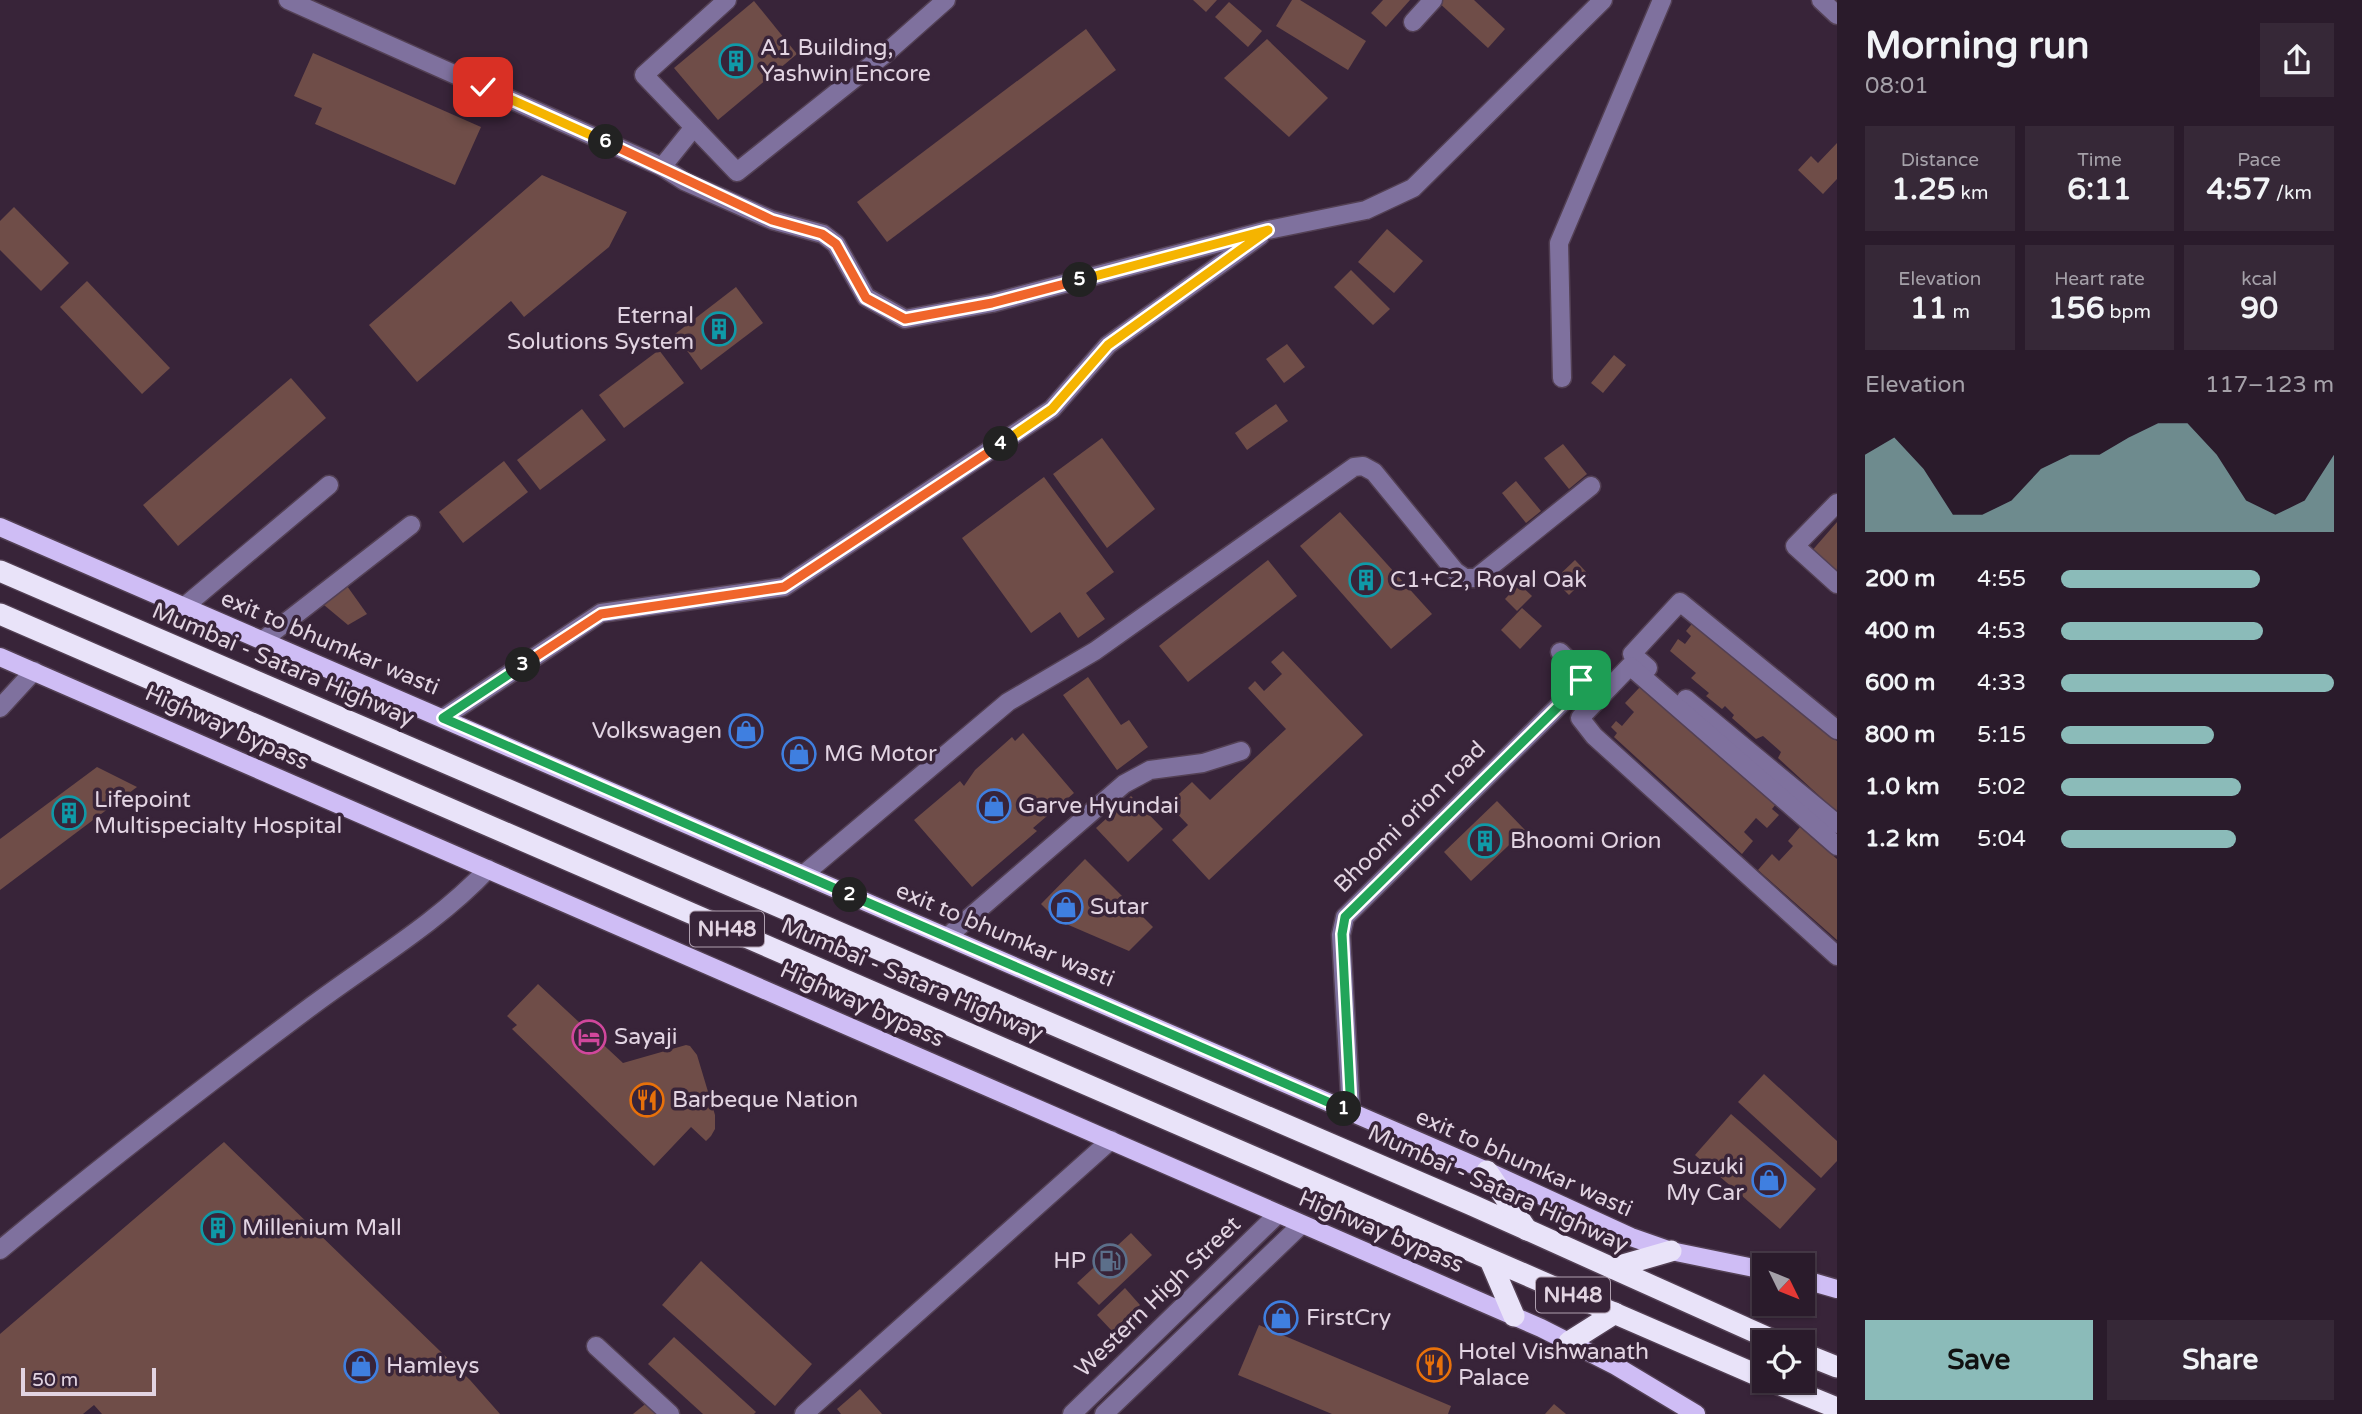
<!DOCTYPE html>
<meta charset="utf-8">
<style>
body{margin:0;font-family:"Varela Round",sans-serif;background:#362837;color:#f1f3f6;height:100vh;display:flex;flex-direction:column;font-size:26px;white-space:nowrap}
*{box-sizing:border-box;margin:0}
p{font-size:23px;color:#a5a1a9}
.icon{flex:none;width:38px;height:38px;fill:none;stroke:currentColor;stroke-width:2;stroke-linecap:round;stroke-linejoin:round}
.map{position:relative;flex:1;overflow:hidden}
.sheet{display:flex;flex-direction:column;background:#2a1b2b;width:525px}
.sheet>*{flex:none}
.needle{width:46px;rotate:133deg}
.controls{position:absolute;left:1752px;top:1253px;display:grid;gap:14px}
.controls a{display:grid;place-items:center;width:63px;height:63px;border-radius:0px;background:#2a1b2b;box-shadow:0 2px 5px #0004,0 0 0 2px #463947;font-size:35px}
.scale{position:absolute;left:21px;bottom:18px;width:135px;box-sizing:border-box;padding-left:7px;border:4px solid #e2d4e2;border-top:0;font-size:19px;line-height:24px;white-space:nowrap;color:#e2d4e2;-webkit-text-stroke:5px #382439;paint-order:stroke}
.pin{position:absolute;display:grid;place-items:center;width:60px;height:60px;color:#fff;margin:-30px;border-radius:14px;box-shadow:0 4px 10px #0006}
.km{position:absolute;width:35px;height:35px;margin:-18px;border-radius:50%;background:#222;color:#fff;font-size:19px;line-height:35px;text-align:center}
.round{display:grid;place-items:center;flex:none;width:74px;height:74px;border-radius:0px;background:#362837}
.overview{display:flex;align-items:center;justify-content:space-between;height:119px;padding:0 28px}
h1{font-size:38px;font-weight:700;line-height:52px}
.metrics{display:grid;grid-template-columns:repeat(3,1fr);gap:10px;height:119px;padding:7px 28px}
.metrics div{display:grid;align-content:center;border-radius:0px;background:#362837;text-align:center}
.metrics b{font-size:30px;font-weight:700}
.metrics small{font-size:19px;font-weight:400}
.metrics p{font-size:19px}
.chart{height:196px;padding:14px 28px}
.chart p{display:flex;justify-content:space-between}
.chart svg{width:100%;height:126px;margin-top:7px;fill:#8bbbb9;opacity:.7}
.cta{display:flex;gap:14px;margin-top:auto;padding:14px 28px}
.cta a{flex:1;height:80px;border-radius:0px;background:#8bbbb9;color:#111;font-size:28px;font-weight:700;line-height:80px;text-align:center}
.cta a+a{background:#362837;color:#f1f3f6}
ul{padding:0 28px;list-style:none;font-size:23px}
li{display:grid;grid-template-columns:112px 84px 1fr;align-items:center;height:52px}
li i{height:18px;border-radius:9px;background:#8bbbb9}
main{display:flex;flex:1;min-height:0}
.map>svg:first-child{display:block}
.building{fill:#6f4d48}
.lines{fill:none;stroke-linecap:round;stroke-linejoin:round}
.minor-casing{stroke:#534054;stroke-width:21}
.major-casing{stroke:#534054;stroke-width:21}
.highway-casing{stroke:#534054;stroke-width:24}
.minor{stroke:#7f719e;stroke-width:18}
.major{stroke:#cfbdf5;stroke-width:18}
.highway{stroke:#e9e3f9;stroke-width:21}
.split-1-casing{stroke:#fff;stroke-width:14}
.split-2-casing{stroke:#fff;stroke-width:14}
.split-3-casing{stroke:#fff;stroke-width:14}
.split-4-casing{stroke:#fff;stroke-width:14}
.split-5-casing{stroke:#fff;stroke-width:14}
.split-6-casing{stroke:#fff;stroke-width:14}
.split-7-casing{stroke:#fff;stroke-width:14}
.split-1{stroke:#22a559;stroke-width:9}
.split-2{stroke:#22a559;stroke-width:9}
.split-3{stroke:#22a559;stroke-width:9}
.split-4{stroke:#f0652b;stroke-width:9}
.split-5{stroke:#f5b400;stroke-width:9}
.split-6{stroke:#f0652b;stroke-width:9}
.split-7{stroke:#f5b400;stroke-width:9}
.labels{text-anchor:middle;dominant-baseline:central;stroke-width:7;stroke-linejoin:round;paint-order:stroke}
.shield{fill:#382439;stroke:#af9faf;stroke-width:2}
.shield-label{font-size:21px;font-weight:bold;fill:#e2d4e2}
.poi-label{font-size:23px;fill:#e2d4e2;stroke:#382439;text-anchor:start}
.street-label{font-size:23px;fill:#e2d4e2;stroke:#382439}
</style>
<main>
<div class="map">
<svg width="1837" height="1414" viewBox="0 0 1837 1414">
<rect width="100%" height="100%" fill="#382439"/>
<g class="building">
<polygon points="1193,0 1217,0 1206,12"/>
<polygon points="1292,0 1300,0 1366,41 1348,70 1276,26"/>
<polygon points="1383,0 1410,0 1386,27 1371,13"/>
<polygon points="1436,0 1474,0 1505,29 1488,48"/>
<polygon points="754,1 797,54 718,120 674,68"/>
<polygon points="1229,2 1262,31 1248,47 1215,17"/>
<polygon points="1086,29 1116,70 887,242 857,202"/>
<polygon points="1267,39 1328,98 1289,137 1224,78"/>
<polygon points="313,53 481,127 455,185 315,124 322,108 294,96"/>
<polygon points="1837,143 1837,179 1823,194 1798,170 1811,156 1818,163"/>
<polygon points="542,175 627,212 609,247 524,317 511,301 417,382 369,325"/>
<polygon points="14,207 69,263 41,291 0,250 0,221"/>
<polygon points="1387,229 1423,261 1394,293 1358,262"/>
<polygon points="1351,270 1390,309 1373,325 1334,287"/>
<polygon points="87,281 170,368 142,394 60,307"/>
<polygon points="736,287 763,323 701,370 675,334"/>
<polygon points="1287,344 1305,367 1284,383 1266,359"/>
<polygon points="659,350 684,383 624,428 599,395"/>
<polygon points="1614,355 1626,365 1603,393 1591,383"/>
<polygon points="291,378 326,418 178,546 143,505"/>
<polygon points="1276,404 1288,421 1247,450 1235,433"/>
<polygon points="582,409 606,440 540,490 517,460"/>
<polygon points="1102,438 1155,509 1107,548 1053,474"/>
<polygon points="1563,444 1587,474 1569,489 1544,458"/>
<polygon points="504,461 528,492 463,543 439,512"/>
<polygon points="1044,477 1114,572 1086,593 1105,619 1078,638 1060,612 1031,633 962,538"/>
<polygon points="1516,481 1541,511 1526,523 1502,493"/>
<polygon points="1340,512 1432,614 1391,649 1300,546"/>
<polygon points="1837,522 1837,576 1810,553"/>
<polygon points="1268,560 1297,596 1188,682 1159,646"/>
<polygon points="1575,560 1589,575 1569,595 1554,580"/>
<polygon points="1519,584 1532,596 1517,611 1505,599"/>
<polygon points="347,586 367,614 348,625 324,605"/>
<polygon points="1522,608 1542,626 1520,649 1501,630"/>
<polygon points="1695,620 1837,741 1837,812 1778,758 1781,752 1763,736 1756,739 1732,718 1734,715 1725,706 1722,709 1706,696 1709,693 1691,678 1696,673 1670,651 1678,639 1685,644 1691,636 1686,631"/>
<polygon points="1283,651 1363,735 1209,880 1172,840 1188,825 1168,804 1192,782 1210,800 1286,729 1248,688 1255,681 1264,691 1282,674 1271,662"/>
<polygon points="1088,677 1121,725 1129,720 1148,747 1117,770 1063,695"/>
<polygon points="1640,687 1645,691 1649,687 1776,804 1772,809 1779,815 1767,828 1756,818 1744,832 1753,841 1742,854 1614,737 1617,733 1611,727 1616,721 1622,726 1634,712 1625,703"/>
<polygon points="1023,733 1074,793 1033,828 1037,831 972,887 914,820 960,781 964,786 975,770 1012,737 1015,741"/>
<polygon points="97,767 137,787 0,890 0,839"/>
<polygon points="1131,796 1163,829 1128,862 1096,828"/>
<polygon points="1497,801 1525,830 1471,881 1444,852"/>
<polygon points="1800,827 1837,859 1837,940 1758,870 1772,854 1779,861 1793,846 1788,841"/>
<polygon points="1085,859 1153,927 1129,951 1057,920 1041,904"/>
<polygon points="538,984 623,1063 686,1045 690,1046 697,1055 715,1115 715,1129 711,1136 706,1141 691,1127 654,1166 512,1029 517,1025 507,1016"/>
<polygon points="1764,1074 1837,1141 1837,1161 1821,1178 1738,1102"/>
<polygon points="1731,1114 1816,1189 1780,1229 1695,1155"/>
<polygon points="224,1142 470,1380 500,1414 102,1414 94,1405 83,1414 0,1414 0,1334"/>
<polygon points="1131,1233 1152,1255 1099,1305 1077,1283"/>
<polygon points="701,1261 812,1364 775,1406 662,1305"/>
<polygon points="1125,1288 1140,1305 1112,1331 1097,1315"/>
<polygon points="1259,1325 1451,1406 1448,1414 1332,1414 1238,1375"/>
<polygon points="674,1337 756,1412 754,1414 703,1414 648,1364"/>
<polygon points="860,1389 882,1414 841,1414 837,1409"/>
<polygon points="649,1401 660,1414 633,1414"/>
<polygon points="1554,1404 1566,1414 1545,1414"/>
</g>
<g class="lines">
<defs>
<g id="minor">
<polyline points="288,0 662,167 684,181 772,220 823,234 836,244 866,297 905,319 992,303 1268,230 1366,210 1413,188 1603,0"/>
<polyline points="727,0 644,75 737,172 885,54 946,0"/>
<polyline points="1821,0 1837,15"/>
<polyline points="1413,22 1433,0"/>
<polyline points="662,167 694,127"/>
<polyline points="1562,378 1559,243 1662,0"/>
<polyline points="1837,503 1795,546 1837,584"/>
<polyline points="185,606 329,485"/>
<polyline points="263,640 411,525"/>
<polyline points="1648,668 1632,654 1680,602 1837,730"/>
<polyline points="1686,699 1837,824"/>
<polyline points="0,708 34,671"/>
<polyline points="443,718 601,613 784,587 1052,409 1108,345 1260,236"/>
<polyline points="1837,846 1630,666 1580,718 1594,736 1837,956"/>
<polyline points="803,875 1008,702 1095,651 1354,467 1363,466 1374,472 1455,571 1465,578 1476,578 1591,486"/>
<polyline points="947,937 1124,784 1150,770 1203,763 1241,751"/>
<polyline points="1351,1112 1341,935 1345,917 1576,689 1581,680 1578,670 1560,652"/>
<path d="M0 1250C102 1165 206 1085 313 1005 372 961 437 923 488 869"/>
<polyline points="596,1346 670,1414"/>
<polyline points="804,1414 1111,1140"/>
<polyline points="1072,1414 1278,1214"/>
<polyline points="1104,1414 1301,1225"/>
</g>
<g id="major">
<polyline points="0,527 1487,1171 1631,1237 1671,1251 1764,1270"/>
<polyline points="0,657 1541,1328 1616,1366 1696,1414"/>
<polyline points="1802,1279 1837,1289"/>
</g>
<g id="highway">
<polyline points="0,571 1472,1205 1777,1342"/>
<polyline points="0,614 1764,1378"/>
<polyline points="1487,1171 1527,1230"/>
<polyline points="1490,1260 1514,1316"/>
<polyline points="1612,1268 1671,1251"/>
<polyline points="1569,1342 1615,1313"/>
<polyline points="1802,1353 1837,1367"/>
<polyline points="1771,1381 1837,1408"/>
</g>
</defs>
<use href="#minor" class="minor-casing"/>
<use href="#major" class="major-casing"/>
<use href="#highway" class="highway-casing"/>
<use href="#minor" class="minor"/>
<use href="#major" class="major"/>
<use href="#highway" class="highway"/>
</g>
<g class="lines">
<defs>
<polyline id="split-1" points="1344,1109 1351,1112 1342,934 1345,917 1576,689 1581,680"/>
<polyline id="split-2" points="850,895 1344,1109"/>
<polyline id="split-3" points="523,665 443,718 850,895"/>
<polyline id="split-4" points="523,665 601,614 784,587 1001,444"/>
<polyline id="split-5" points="1001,444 1052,409 1108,345 1268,230 1080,280"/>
<polyline id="split-6" points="606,142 772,220 822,234 836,244 866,298 905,319 992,303 1080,280"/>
<polyline id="split-7" points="483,87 606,142"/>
</defs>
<use href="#split-1" class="split-1-casing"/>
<use href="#split-2" class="split-2-casing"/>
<use href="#split-3" class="split-3-casing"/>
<use href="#split-4" class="split-4-casing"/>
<use href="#split-5" class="split-5-casing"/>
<use href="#split-6" class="split-6-casing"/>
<use href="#split-7" class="split-7-casing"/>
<use href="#split-1" class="split-1"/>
<use href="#split-2" class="split-2"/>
<use href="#split-3" class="split-3"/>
<use href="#split-4" class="split-4"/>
<use href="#split-5" class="split-5"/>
<use href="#split-6" class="split-6"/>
<use href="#split-7" class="split-7"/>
</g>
<defs>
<symbol id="building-ring" viewBox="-11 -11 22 22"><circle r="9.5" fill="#382439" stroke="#0f9aa8" stroke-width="1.5"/><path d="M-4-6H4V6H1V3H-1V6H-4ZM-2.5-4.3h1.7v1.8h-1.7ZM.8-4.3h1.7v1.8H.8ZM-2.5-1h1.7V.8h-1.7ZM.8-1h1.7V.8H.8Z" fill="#0f9aa8"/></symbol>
<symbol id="shop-ring" viewBox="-11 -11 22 22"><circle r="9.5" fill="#382439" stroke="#3f7fe0" stroke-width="1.5"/><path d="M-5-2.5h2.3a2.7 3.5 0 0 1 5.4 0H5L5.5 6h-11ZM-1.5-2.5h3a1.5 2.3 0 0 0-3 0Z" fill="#3f7fe0"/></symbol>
<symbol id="hotel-ring" viewBox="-11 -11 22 22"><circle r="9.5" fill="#382439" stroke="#d1479c" stroke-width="1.5"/><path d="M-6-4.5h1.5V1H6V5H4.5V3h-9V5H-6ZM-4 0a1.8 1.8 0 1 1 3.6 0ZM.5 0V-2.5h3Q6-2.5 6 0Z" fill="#d1479c"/></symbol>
<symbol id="restaurant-ring" viewBox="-11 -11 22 22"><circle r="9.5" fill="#382439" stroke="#e8710a" stroke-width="1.5"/><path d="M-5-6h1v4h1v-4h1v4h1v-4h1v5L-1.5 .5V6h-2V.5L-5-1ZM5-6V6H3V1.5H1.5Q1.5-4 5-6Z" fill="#e8710a"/></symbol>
<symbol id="fuel-ring" viewBox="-11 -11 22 22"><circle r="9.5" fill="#382439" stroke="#5c6f8a" stroke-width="1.5"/><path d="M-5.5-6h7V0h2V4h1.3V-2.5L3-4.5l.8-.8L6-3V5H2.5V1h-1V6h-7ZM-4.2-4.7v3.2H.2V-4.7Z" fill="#5c6f8a"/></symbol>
</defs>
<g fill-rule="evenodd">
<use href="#building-ring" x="717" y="42" width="38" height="38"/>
<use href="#building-ring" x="700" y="310" width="38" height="38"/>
<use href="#building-ring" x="1347" y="561" width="38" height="38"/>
<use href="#shop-ring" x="727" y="712" width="38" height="38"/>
<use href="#shop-ring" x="780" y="735" width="38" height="38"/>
<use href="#shop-ring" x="975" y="787" width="38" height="38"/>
<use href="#building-ring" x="50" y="794" width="38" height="38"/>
<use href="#building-ring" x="1466" y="822" width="38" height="38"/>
<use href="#shop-ring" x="1047" y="888" width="38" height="38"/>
<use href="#hotel-ring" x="570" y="1018" width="38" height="38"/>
<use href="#restaurant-ring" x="628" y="1081" width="38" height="38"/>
<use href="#shop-ring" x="1750" y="1161" width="38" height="38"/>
<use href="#building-ring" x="199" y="1209" width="38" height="38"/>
<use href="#fuel-ring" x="1091" y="1242" width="38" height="38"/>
<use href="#shop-ring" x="1262" y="1299" width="38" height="38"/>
<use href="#restaurant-ring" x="1415" y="1346" width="38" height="38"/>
<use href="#shop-ring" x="342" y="1347" width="38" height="38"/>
</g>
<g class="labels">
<g class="shield">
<rect x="690" y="911.5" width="74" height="35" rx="5"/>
<rect x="1536" y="1277.5" width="74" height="35" rx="5"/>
</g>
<g class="shield-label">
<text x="727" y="929">NH48</text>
<text x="1573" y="1295">NH48</text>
</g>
<g class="poi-label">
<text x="760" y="48">A1 Building,<tspan x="760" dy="26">Yashwin Encore</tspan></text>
<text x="694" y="316" text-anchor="end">Eternal<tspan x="694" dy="26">Solutions System</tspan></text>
<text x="1390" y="580">C1+C2, Royal Oak</text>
<text x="722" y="731" text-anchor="end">Volkswagen</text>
<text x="824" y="754">MG Motor</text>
<text x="94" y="800">Lifepoint<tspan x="94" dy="26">Multispecialty Hospital</tspan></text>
<text x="1018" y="806">Garve Hyundai</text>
<text x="1510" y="841">Bhoomi Orion</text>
<text x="1090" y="907">Sutar</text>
<text x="614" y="1037">Sayaji</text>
<text x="672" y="1100">Barbeque Nation</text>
<text x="1744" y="1167" text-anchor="end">Suzuki<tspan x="1744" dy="26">My Car</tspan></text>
<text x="242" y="1228">Millenium Mall</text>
<text x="1086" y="1261" text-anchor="end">HP</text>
<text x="1306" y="1318">FirstCry</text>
<text x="1458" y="1352">Hotel Vishwanath<tspan x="1458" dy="26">Palace</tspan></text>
<text x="386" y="1366">Hamleys</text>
</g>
<g class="street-label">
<text transform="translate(330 643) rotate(23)">exit to bhumkar wasti</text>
<text transform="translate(283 665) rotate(23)">Mumbai - Satara Highway</text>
<text transform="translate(227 728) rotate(24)">Highway bypass</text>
<text transform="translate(1410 817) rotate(-45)">Bhoomi orion road</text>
<text transform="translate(1005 935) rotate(23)">exit to bhumkar wasti</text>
<text transform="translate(912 980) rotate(23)">Mumbai - Satara Highway</text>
<text transform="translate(862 1005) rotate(24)">Highway bypass</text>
<text transform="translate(1524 1163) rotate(24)">exit to bhumkar wasti</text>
<text transform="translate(1498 1189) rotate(24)">Mumbai - Satara Highway</text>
<text transform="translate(1381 1232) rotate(23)">Highway bypass</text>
<text transform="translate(1158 1297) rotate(-44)">Western High Street</text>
</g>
</g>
</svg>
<div class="controls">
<a><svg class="needle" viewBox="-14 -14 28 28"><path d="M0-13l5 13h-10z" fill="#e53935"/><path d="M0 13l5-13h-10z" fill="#a5a1a9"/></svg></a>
<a><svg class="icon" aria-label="locate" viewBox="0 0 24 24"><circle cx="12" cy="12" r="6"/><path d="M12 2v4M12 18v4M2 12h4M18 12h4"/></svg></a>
</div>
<div class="scale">50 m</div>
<div class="pin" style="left:1581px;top:680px;background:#1e9e55"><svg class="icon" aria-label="arrive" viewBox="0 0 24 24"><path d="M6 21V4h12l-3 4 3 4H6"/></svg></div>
<div class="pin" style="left:483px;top:87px;background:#d93025"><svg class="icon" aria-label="check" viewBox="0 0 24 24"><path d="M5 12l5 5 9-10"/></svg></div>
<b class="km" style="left:1344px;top:1109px">1</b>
<b class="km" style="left:850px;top:895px">2</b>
<b class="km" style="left:523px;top:665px">3</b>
<b class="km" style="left:1001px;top:444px">4</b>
<b class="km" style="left:1080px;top:280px">5</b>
<b class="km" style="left:606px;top:142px">6</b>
</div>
<section class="sheet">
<div class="overview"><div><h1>Morning run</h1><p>08:01</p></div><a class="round"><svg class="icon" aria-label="share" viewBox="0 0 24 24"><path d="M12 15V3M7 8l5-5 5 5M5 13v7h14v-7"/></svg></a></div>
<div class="metrics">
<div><p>Distance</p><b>1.25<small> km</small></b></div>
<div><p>Time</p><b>6:11</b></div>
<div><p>Pace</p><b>4:57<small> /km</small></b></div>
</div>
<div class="metrics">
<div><p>Elevation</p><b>11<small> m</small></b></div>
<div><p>Heart rate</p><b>156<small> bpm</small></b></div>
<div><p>kcal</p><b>90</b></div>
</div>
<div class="chart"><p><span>Elevation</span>117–123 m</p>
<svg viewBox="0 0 160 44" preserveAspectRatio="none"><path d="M0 44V17L10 11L20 22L30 38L40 38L50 33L60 22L70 17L80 17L90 11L100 6L110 6L120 17L130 33L140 38L150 33L160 17V44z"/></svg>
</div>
<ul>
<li><b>200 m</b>4:55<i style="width:73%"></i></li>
<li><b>400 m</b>4:53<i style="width:74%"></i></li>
<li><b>600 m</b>4:33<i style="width:100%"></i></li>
<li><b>800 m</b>5:15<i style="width:56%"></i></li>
<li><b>1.0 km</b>5:02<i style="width:66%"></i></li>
<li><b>1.2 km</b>5:04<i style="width:64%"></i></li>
</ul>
<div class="cta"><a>Save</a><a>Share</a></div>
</section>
</main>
